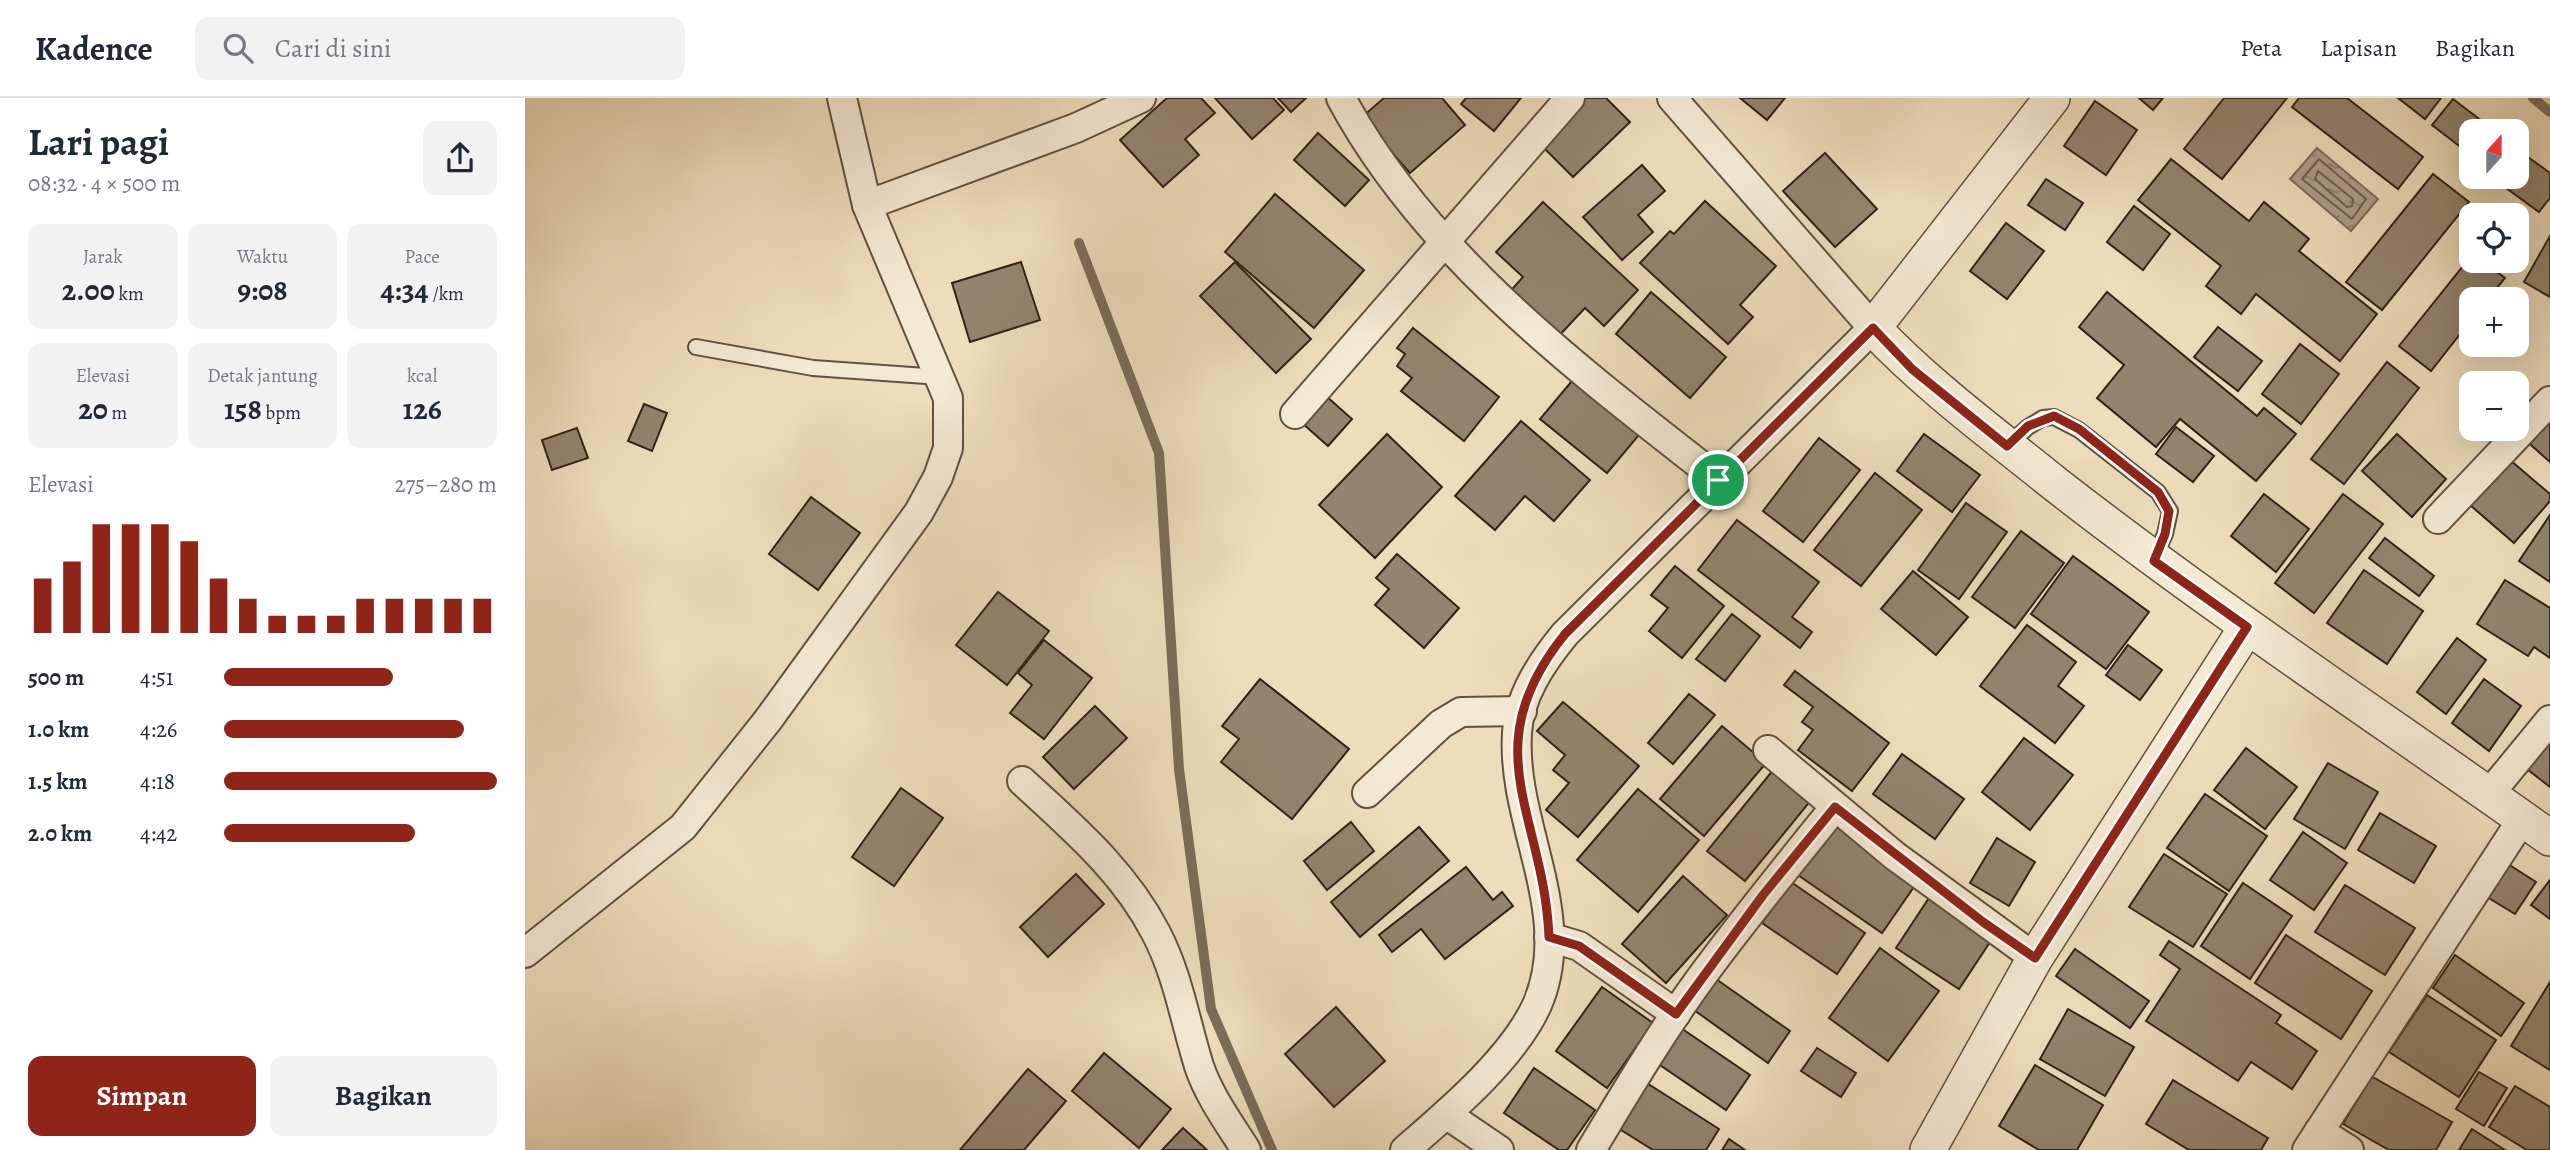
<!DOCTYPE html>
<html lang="id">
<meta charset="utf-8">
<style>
body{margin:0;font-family:Alegreya,serif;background:#f2f2f3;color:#1f2937;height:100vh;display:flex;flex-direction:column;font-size:26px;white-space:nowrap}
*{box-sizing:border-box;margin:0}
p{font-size:23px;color:#747a83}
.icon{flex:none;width:38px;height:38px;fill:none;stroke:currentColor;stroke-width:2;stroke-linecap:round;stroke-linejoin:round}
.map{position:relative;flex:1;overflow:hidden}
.details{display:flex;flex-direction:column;background:#fff;width:525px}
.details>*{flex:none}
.needle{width:46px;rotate:21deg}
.fabs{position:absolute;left:1934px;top:21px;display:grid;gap:14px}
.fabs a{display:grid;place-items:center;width:70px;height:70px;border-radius:14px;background:#fff;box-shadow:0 7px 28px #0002;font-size:35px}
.pin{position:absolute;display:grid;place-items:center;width:60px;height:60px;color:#fff;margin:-30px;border:4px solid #fff;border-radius:50%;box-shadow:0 2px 7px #0007}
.round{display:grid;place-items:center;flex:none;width:74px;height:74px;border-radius:14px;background:#f2f2f3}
.head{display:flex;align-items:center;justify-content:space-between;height:119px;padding:0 28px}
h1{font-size:38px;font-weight:600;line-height:52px}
.figures{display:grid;grid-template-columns:repeat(3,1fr);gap:10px;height:119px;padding:7px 28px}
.figures div{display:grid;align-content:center;border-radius:14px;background:#f2f2f3;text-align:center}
.figures b{font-size:30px;font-weight:600}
.figures small{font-size:19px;font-weight:400}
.figures p{font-size:19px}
.chart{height:196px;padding:14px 28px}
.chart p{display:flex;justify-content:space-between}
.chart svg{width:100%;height:126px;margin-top:7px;stroke:#8f2418;stroke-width:6}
.button{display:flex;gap:14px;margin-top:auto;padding:14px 28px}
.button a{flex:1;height:80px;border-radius:14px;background:#8f2418;color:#fff;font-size:28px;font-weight:600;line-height:80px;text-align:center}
.button a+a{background:#f2f2f3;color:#1f2937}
ul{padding:0 28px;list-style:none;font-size:23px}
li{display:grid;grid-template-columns:112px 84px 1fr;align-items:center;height:52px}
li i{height:18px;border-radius:9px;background:#8f2418}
header{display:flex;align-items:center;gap:42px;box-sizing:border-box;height:98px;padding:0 35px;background:#fff;border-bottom:2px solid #e0e1e3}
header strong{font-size:33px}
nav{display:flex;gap:38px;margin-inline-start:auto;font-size:24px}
.search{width:490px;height:63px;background:#f2f2f3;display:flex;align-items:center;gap:18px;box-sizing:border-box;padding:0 24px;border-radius:14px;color:#747a83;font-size:26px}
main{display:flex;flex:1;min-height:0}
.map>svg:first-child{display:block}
.water{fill:url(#water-ripples);stroke:#7b6d5a;stroke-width:2}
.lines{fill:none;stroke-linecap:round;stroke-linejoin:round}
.shore{stroke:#6e604f;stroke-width:2}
.stream{stroke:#7b6d5a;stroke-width:10}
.building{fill:#93846e;stroke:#302319;stroke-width:2}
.service-casing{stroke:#605242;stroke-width:18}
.minor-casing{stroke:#605242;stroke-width:32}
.tertiary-casing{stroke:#605242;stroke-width:38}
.service{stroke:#f4e9d3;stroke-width:14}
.minor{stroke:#f4e9d3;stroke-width:28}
.tertiary{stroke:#f4e9d3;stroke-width:35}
.route-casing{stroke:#fff;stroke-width:14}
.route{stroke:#8f2418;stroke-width:9}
</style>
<header>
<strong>Kadence</strong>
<div class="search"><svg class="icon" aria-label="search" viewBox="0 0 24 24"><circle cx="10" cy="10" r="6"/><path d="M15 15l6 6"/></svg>Cari di sini</div>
<nav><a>Peta</a><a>Lapisan</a><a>Bagikan</a></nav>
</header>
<main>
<section class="details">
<div class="head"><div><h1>Lari pagi</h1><p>08:32 · 4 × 500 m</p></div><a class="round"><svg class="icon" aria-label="share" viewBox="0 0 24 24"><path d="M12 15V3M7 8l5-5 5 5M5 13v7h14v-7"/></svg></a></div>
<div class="figures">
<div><p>Jarak</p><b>2.00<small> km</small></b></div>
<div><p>Waktu</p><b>9:08</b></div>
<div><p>Pace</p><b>4:34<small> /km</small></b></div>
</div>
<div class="figures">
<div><p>Elevasi</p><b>20<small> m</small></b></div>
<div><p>Detak jantung</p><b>158<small> bpm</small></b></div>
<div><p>kcal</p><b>126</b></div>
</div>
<div class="chart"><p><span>Elevasi</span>275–280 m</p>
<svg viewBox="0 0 160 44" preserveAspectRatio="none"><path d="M5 44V25M15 44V19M25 44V6M35 44V6M45 44V6M55 44V12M65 44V25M75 44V32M85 44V38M95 44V38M105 44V38M115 44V32M125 44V32M135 44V32M145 44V32M155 44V32"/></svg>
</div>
<ul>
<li><b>500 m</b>4:51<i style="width:62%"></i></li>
<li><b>1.0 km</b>4:26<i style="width:88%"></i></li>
<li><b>1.5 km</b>4:18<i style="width:100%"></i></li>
<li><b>2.0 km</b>4:42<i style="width:70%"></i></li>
</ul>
<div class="button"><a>Simpan</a><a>Bagikan</a></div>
</section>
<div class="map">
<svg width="2025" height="1052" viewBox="0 0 2025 1052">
<defs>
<pattern id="water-ripples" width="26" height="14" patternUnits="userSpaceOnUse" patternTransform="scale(1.75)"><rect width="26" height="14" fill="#ad9e85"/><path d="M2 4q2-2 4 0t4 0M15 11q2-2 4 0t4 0" fill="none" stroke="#8d806c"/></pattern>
</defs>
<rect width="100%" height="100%" fill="#eeddbc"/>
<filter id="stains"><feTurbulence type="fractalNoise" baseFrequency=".00286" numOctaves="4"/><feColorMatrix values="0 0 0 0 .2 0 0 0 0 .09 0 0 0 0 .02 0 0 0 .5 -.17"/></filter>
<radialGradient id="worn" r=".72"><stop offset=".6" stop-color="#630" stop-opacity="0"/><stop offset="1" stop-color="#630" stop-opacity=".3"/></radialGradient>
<polygon class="water" points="1792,50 1853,101 1826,133 1765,81"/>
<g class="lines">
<g class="shore">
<polygon points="1794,61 1841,101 1827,121 1777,81"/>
<polygon points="1793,73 1828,101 1827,108 1822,109 1790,81"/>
</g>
<g class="stream">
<polyline points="2008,0 2025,14"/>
<polyline points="554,145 634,355 654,671 686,911 747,1052"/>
</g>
</g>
<g class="building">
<polygon points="642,0 676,0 690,15 660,41 674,57 638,89 595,42"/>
<polygon points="690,0 748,0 759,12 727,41"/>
<polygon points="753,0 781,0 766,14"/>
<polygon points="859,0 917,0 940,27 885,75 836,20"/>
<polygon points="941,0 996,0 969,33 936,6"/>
<polygon points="1051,0 1081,0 1105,24 1048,79 1010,41"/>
<polygon points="1215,0 1260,0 1242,22"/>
<polygon points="1614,0 1638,0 1628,12"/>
<polygon points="1699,0 1762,0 1697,81 1659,51"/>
<polygon points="1774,0 1822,0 1898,59 1873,91 1767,9"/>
<polygon points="1873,0 1916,0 1900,21"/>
<polygon points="1928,1 1970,33 1946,33 1946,57 1907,27"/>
<polygon points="1570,3 1612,32 1581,77 1539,48"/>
<polygon points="793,35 844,82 820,108 769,62"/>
<polygon points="1992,51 2025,75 2025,100 2014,114 1966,79 1992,79"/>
<polygon points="1300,55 1352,111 1310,149 1258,93"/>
<polygon points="1646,61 1724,123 1739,104 1784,141 1774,153 1852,216 1815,263 1731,196 1716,216 1681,188 1696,168 1613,102"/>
<polygon points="1117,67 1140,93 1113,117 1128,134 1097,162 1058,119"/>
<polygon points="1908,76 1944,104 1857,212 1821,184"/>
<polygon points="1521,81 1558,105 1540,132 1503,107"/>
<polygon points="750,96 839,172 789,230 700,154"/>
<polygon points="1180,103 1251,168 1215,207 1228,219 1203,246 1115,165 1145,133 1149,136"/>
<polygon points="1018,104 1113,192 1079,228 1060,210 1030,242 982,197 998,179 971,154"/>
<polygon points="1609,108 1645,136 1618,172 1582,144"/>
<polygon points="1481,125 1519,153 1482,201 1445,173"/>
<polygon points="2025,138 2025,199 1999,184"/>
<polygon points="1946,158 1946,163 1957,163 1980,180 1963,201 1946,201 1946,222 1906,273 1874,248"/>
<polygon points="496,164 515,222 445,244 427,185"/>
<polygon points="710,164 786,241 751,275 675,198"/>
<polygon points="1126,194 1201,259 1165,300 1091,236"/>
<polygon points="1582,194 1732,318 1739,310 1771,336 1731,383 1655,321 1631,349 1572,300 1599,267 1554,229"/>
<polygon points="1693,229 1737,263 1713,293 1669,259"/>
<polygon points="888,230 974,299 939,343 876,293 887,280 872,268 880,256 872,250"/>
<polygon points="1775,246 1814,276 1776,326 1737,296"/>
<polygon points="1862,264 1894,290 1819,386 1786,361"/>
<polygon points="1052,277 1119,331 1082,375 1015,321"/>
<polygon points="801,298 827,321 803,348 777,325"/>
<polygon points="119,306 142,315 127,353 103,343"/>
<polygon points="2025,315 2025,364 1997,339"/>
<polygon points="996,323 1065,382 1029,423 1000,398 970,432 930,398"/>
<polygon points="1651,329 1689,358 1668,384 1631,356"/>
<polygon points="52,330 63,360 27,372 17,342"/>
<polygon points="862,336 917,389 850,460 794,407"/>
<polygon points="1399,336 1455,377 1427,414 1372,373"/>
<polygon points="1872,336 1921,381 1887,419 1837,373"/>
<polygon points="1294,340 1335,372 1278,444 1238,413"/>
<polygon points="1978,356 2025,396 2025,403 1989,445 1938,401"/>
<polygon points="1350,375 1397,412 1336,488 1289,452"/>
<polygon points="1739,396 1784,431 1751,474 1706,438"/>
<polygon points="1818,396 1858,426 1789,515 1750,485"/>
<polygon points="286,399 335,435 293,492 244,456"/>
<polygon points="1441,405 1482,434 1434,501 1393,472"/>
<polygon points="2025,417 2025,484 1994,463"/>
<polygon points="1212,422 1294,484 1267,519 1287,534 1275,550 1173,472"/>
<polygon points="1496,433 1539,465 1490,530 1447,499"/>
<polygon points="1860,440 1909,478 1894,498 1844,460"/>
<polygon points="872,456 934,510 899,550 850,507 864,491 851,480"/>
<polygon points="1548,458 1624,514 1581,571 1506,516"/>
<polygon points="1150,468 1199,508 1157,560 1124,533 1143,510 1126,497"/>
<polygon points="1839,472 1898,513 1862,566 1802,525"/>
<polygon points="1388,473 1443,519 1411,557 1356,511"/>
<polygon points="1980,482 2025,510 2025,560 2009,549 2003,558 1952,526"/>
<polygon points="473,494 524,533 482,587 431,547"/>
<polygon points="1207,516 1235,538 1200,583 1171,561"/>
<polygon points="1502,527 1551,564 1533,588 1559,608 1530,645 1455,588"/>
<polygon points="1932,540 1961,562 1921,616 1892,594"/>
<polygon points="519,542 567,580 519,641 485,615 507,587 493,575"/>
<polygon points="1603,547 1637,572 1615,602 1581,577"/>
<polygon points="1270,573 1364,645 1327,693 1273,652 1288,632 1277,624 1288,609 1259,587"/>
<polygon points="735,581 824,651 767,721 696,664 714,641 697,628"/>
<polygon points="1959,581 1996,608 1964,653 1927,625"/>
<polygon points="1164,596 1190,617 1148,666 1123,645"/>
<polygon points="1038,604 1114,668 1053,739 1021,712 1044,685 1028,672 1040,657 1012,633"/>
<polygon points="570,608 602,640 549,691 518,659"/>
<polygon points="1197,628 1241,665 1179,738 1135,701"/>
<polygon points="2025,633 2025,689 1998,668"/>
<polygon points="1499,640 1548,677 1505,732 1457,694"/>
<polygon points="1721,650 1772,689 1740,731 1689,692"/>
<polygon points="1377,656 1439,701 1410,741 1348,696"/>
<polygon points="1803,665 1853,694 1820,751 1769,721"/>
<polygon points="1249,671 1287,701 1220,783 1182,753"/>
<polygon points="376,690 418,720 369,788 327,759"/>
<polygon points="1113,691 1174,742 1113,814 1052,762"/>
<polygon points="1680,696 1742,738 1704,793 1642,750"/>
<polygon points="1855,715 1911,748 1889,785 1833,752"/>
<polygon points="1306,723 1393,783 1357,835 1270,775"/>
<polygon points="826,724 849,753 802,792 779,763"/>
<polygon points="894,729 924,763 835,839 806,804"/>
<polygon points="1778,734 1822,765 1789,812 1745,782"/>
<polygon points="1472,740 1510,764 1484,808 1445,785"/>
<polygon points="1639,756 1702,796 1668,849 1604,809"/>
<polygon points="1983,766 2011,784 1990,816 1962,799"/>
<polygon points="941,769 968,802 977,794 988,808 920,861 896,831 867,854 854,837"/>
<polygon points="551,776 579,806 523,859 495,829"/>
<polygon points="1158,778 1202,817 1141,885 1097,846"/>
<polygon points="2025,782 2025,821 2006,807"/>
<polygon points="1266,784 1340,835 1312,876 1237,825"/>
<polygon points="1718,785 1767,818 1725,881 1676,848"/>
<polygon points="1820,787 1890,830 1860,877 1790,834"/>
<polygon points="1404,800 1467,841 1434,891 1371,850"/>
<polygon points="1761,837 1847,893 1816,941 1730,885"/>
<polygon points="1644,843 1756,917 1751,925 1792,953 1767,991 1726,964 1713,983 1621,923 1655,871 1635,857"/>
<polygon points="1355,850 1414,893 1363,963 1304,920"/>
<polygon points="1550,851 1624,903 1605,930 1531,878"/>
<polygon points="1930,857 1999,905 1976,938 1908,890"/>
<polygon points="1191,881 1265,933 1243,965 1169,912"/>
<polygon points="2025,884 2025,972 1986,948"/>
<polygon points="1077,889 1128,925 1082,990 1031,953"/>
<polygon points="1902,897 1971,942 1934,999 1864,954"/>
<polygon points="811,909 860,963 809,1009 760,956"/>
<polygon points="1543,911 1609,949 1580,998 1515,961"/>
<polygon points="1150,926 1225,977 1201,1012 1126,961"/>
<polygon points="1292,950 1331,975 1316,999 1276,973"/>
<polygon points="579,955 646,1011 614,1050 547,993"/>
<polygon points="1510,967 1578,1007 1552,1052 1514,1052 1474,1028"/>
<polygon points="1009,970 1070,1012 1042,1052 1034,1052 979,1015"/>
<polygon points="503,971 541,1003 499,1052 435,1052"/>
<polygon points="1954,974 1982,990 1959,1028 1931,1011"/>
<polygon points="1846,978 1927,1024 1911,1052 1864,1052 1818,1026"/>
<polygon points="1117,982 1194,1031 1181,1052 1128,1052 1088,1027"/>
<polygon points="1648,982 1743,1040 1736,1052 1664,1052 1621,1026"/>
<polygon points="1990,988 2025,1009 2025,1052 2002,1052 1964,1029"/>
<polygon points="658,1030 682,1052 637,1052"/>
<polygon points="1947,1031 1980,1052 1934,1052"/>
<polygon points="1204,1041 1220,1052 1197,1052"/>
</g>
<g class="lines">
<defs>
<g id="service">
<polyline points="171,249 288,270 415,279"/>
<polyline points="1482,348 1503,329 1518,320 1529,319 1554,332 1633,394 1645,413 1640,436 1629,461"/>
</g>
<g id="minor">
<path d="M816 0C900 157 1055 273 1193 381"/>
<polyline points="342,107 551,30 616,0"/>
<polyline points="770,316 1045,0"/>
<polyline points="1913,421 2025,303"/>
<polyline points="1243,652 1370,758 1510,860"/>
<path d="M497 683C548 730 599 773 631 835 653 877 660 923 674 968 684 998 704 1025 721 1052"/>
<polyline points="842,695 916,626 936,614 997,613"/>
<polyline points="1965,695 2025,622"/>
<polyline points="1024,839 1054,848 1151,916"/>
<polyline points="0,855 158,729 243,622 394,414 413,379 423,350 423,300 342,107 317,0"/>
<polyline points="921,1016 974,1052"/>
<polyline points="1794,1033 1824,1052"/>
<path d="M880 1052C924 1014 988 960 1012 907 1051 817 986 726 992 635 994 598 1017 564 1040 536L1348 230 1147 0"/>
<path d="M1066 1052C1101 994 1135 936 1175 881 1218 822 1264 766 1310 709"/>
<polyline points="1782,1052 1998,720"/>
</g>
<g id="tertiary">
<path d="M1527 0 1348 230C1403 288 1467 335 1529 385 1689 510 1859 622 2025 740"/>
<polyline points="1403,1052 1510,860 1722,529"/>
</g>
</defs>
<use href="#service" class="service-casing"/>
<use href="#minor" class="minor-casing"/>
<use href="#tertiary" class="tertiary-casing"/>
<use href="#service" class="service"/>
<use href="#minor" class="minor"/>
<use href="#tertiary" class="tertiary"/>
</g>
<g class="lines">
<defs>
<path id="route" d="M1348 230 1387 271 1482 348 1503 328 1529 318 1554 331 1633 394 1644 413 1640 436 1629 463 1722 529 1510 860 1458 824 1310 709 1238 797 1151 916 1054 848 1024 839C1019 716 947 651 1040 536Z"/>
</defs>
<use href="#route" class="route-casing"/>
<use href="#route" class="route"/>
</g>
<rect width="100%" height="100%" filter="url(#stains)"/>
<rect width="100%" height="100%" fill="url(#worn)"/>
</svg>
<div class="fabs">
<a><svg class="needle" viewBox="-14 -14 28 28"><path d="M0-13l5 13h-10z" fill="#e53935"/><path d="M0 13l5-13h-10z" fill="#747a83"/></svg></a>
<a><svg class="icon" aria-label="locate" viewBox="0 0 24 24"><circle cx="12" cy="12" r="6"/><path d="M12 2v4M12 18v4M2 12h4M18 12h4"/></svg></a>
<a>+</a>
<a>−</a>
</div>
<div class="pin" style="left:1193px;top:382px;background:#1e9e55"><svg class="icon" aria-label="arrive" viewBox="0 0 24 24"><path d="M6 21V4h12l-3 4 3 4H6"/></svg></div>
</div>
</main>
